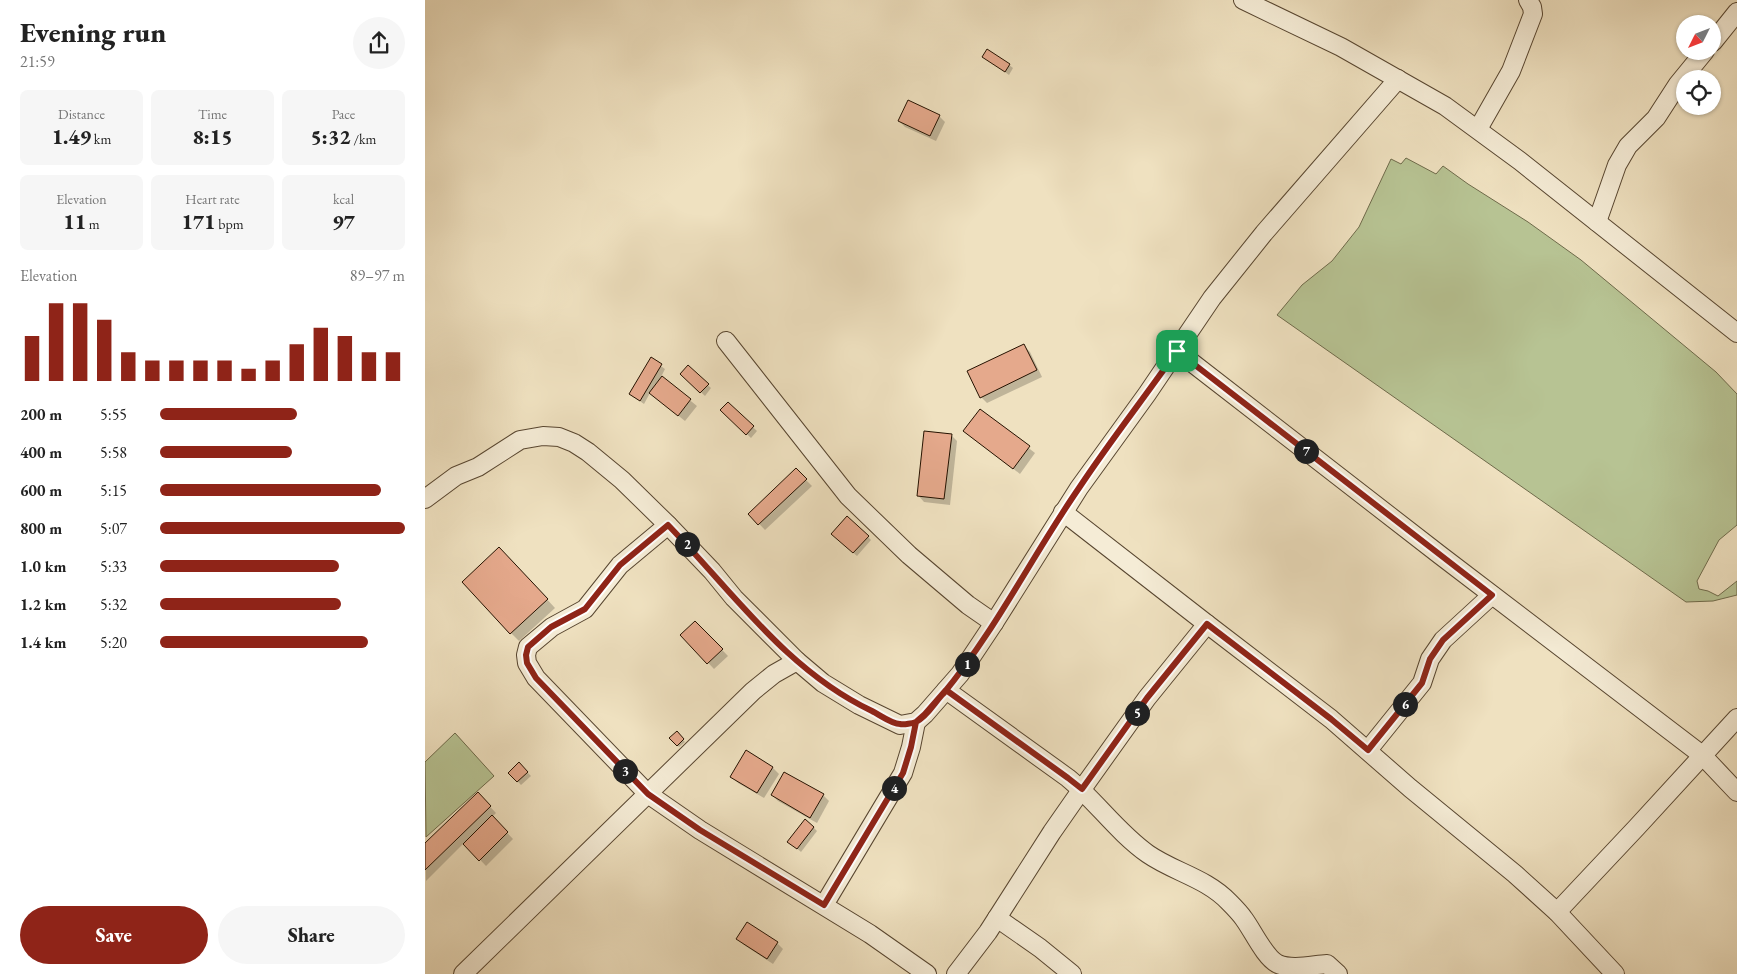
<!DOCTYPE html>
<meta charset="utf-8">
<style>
body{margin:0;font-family:"EB Garamond",serif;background:#f6f6f6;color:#222;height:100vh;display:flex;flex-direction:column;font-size:19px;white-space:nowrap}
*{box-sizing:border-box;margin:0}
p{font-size:16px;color:#767676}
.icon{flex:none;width:28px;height:28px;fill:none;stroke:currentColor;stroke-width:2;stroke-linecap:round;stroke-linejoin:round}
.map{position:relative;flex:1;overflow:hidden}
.panel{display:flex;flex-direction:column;background:#fff;width:425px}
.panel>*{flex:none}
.needle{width:32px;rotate:228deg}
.buttons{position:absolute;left:1251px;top:15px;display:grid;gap:10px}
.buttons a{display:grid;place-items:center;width:45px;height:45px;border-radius:50%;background:#fff;box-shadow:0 1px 4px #0004;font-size:25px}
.pin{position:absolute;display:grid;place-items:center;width:42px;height:42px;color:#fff;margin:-21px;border-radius:10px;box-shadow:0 2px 8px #0006}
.km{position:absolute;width:25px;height:25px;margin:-12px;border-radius:50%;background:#222;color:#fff;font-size:14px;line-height:25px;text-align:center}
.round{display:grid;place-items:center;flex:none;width:52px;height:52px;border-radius:26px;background:#f6f6f6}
.headline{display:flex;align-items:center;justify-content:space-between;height:85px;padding:0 20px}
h1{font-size:28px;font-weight:800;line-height:38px}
.metrics{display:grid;grid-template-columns:repeat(3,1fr);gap:8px;height:85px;padding:5px 20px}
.metrics div{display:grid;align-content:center;border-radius:8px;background:#f6f6f6;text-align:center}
.metrics b{font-size:21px;font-weight:800}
.metrics small{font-size:14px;font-weight:400}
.metrics p{font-size:14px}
.chart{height:140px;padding:10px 20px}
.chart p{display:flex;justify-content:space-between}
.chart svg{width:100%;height:90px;margin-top:5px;stroke:#8f2418;stroke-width:6}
.action{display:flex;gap:10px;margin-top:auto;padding:10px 20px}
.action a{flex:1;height:58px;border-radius:30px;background:#8f2418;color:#fff;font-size:20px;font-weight:800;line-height:58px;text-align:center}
.action a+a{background:#f6f6f6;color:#222}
ul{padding:0 20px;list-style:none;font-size:16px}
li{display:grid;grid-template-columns:80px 60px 1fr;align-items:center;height:38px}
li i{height:12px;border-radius:6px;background:#8f2418}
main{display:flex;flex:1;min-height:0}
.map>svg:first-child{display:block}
.green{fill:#b7c393;stroke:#6e6a4a}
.shadow{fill:#0003}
.building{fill:#e5a98c;stroke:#251200}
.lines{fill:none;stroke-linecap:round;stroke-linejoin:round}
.minor-casing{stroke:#584630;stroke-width:20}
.minor{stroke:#f5ecd6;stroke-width:18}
.route-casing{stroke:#fff;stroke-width:10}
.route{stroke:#8f2418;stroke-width:6}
</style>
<main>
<section class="panel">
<div class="headline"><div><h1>Evening run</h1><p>21:59</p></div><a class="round"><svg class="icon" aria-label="share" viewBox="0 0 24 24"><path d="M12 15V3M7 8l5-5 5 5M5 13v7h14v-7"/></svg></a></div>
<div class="metrics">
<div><p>Distance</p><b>1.49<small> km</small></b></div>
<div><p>Time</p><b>8:15</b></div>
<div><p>Pace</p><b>5:32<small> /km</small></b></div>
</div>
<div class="metrics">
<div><p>Elevation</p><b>11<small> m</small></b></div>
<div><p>Heart rate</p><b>171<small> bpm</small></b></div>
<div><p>kcal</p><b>97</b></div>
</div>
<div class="chart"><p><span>Elevation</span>89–97 m</p>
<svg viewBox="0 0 160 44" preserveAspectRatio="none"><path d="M5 44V22M15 44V6M25 44V6M35 44V14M45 44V30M55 44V34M65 44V34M75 44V34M85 44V34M95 44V38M105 44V34M115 44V26M125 44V18M135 44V22M145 44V30M155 44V30"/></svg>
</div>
<ul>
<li><b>200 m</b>5:55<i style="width:56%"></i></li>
<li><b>400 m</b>5:58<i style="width:54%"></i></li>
<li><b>600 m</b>5:15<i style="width:90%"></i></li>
<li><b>800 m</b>5:07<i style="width:100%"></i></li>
<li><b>1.0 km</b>5:33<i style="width:73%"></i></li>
<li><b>1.2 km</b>5:32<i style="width:74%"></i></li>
<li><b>1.4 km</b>5:20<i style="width:85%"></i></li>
</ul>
<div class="action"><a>Save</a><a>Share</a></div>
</section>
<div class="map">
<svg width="1312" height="974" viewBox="0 0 1312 974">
<rect width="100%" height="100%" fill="#efe1c0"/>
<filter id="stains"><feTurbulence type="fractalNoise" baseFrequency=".004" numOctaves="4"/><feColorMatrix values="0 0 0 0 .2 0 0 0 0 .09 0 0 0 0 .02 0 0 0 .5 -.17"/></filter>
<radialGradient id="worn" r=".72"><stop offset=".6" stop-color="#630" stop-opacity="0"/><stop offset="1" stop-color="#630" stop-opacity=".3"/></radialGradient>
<g class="green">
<polygon points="981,158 1011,174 1018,166 1043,184 1103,222 1156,260 1291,372 1312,394 1312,525 1294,540 1272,581 1274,589 1283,591 1293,596 1312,581 1312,595 1288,601 1261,602 852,315 877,285 907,261 934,227 966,159 976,164"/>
<polygon points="30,733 69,776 1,837 0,762"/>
</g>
<g class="shadow">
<polygon points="559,57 584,65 588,68 584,75"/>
<polygon points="514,116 520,122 511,141 480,127 474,121"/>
<polygon points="599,346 605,352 617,377 562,403 556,397"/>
<polygon points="226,359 240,369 236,377 272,406 260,421 225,393 219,404 205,394"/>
<polygon points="263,367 286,388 280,396 257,374"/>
<polygon points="303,404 332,431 326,438 297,410"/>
<polygon points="555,410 610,453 595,474 540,431"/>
<polygon points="526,435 532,441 525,505 499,502 493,495"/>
<polygon points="371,470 387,486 340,530 325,514"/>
<polygon points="443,537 446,540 432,556 411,538"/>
<polygon points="83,557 130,608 94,641 86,633"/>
<polygon points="270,622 303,656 289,669 257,635"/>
<polygon points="252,733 260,742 254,747 246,738"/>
<polygon points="322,752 348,768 354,774 339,798 313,783 307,777"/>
<polygon points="94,764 106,776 96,785 85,773"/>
<polygon points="360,774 398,795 404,801 392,823 353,801 347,795"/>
<polygon points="53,794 71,813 67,817 88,839 61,866 39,843 1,881 0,845"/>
<polygon points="388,827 392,831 376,852 368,845"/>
<polygon points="313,939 352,943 358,949 348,964 319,945"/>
</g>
<g class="building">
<polygon points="562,49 585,64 580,72 557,57"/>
<polygon points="483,100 515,115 505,136 473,121"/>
<polygon points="599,344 612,370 555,398 542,371"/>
<polygon points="226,357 237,364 215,401 204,394"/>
<polygon points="263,365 284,384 275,393 255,374"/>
<polygon points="237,376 266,399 253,416 224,393"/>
<polygon points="303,402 329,426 321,435 295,410"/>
<polygon points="555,409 605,446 588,469 538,431"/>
<polygon points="499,431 527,434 519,499 492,496"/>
<polygon points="371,468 382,479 333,525 323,514"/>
<polygon points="422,516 444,536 428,553 406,534"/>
<polygon points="74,547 123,599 85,634 37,582"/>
<polygon points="270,621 298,649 282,664 255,635"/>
<polygon points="252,731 259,739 252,746 244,738"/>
<polygon points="321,750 348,767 332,793 305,777"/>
<polygon points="94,762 103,772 92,782 83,773"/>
<polygon points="359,772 399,794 385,818 346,795"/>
<polygon points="53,792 66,806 0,870 0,843"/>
<polygon points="67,815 83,832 54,861 38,844"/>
<polygon points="380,819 389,827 372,849 362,842"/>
<polygon points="322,922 353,942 342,959 311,939"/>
</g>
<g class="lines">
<defs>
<g id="minor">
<polyline points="818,0 916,47 1020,106 1095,161 1312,333"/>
<polyline points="1288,42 1312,12"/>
<polyline points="1053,129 1086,71 1108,14 1107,7 1103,0"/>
<polyline points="1172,222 1192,165 1203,146 1231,118 1253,84 1280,51"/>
<polyline points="301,341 423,496 484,555 543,605 569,623"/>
<polyline points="752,351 1015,555 1277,755 1312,792"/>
<polyline points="0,499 31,476 53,467 95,440 118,436 134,437 149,443 163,452 197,480 243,525 287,571 309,598 372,661"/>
<polyline points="638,512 782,624 906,719 985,788 1090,874 1132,912 1190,974"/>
<polyline points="243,525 195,565 160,609 127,627 103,647 101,655 102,663 111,678 223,794 275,830 445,934 502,974"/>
<path d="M521 690 643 778C671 801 693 833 723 854 749 872 781 878 804 902 809 907 815 913 819 919 828 931 840 958 853 964 867 970 887 965 902 964L913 974"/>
<polyline points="943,750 997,683 1005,659 1018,640 1067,595"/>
<polyline points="399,905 478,773 486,747 491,722"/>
<polyline points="1132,912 1212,827 1312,718"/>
<polyline points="572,918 615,948 647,974"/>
<polyline points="38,974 328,691 349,674 372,661 398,683 434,705 475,725 491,722 500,714 535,674 569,623 654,488 722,394 787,298 839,233 973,79"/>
<polyline points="531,974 563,932 627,832 657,789 722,698 782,624"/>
</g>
</defs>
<use href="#minor" class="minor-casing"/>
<use href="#minor" class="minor"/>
</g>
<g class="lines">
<defs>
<path id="route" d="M752 351C720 397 685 441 654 488 607 556 571 630 518 694 510 702 502 717 491 722 488 723 479 725 475 724 467 724 455 715 447 711 362 671 307 591 243 525L195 565 160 609 126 627 103 647 101 655 102 663 111 678 223 794 275 830 399 905 478 773 486 747 491 722 500 714 521 690 643 778 657 789 722 698 782 624 906 719 943 750 997 683 1005 659 1018 640 1067 595 752 351"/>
</defs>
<use href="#route" class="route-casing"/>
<use href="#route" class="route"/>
</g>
<rect width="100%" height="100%" filter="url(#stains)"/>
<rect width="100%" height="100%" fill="url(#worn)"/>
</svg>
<div class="buttons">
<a><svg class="needle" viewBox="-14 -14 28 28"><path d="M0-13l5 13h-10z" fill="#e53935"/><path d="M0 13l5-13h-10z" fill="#767676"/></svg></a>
<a><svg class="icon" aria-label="locate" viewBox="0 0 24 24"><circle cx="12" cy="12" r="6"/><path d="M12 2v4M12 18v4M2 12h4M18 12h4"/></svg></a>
</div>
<div class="pin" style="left:752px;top:351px;background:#1e9e55"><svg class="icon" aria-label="arrive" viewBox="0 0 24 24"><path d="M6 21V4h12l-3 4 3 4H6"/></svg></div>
<b class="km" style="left:542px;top:664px">1</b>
<b class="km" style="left:262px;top:544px">2</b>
<b class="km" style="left:200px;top:771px">3</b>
<b class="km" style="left:469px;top:788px">4</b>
<b class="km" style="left:712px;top:713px">5</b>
<b class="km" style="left:980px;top:704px">6</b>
<b class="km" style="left:881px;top:451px">7</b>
</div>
</main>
